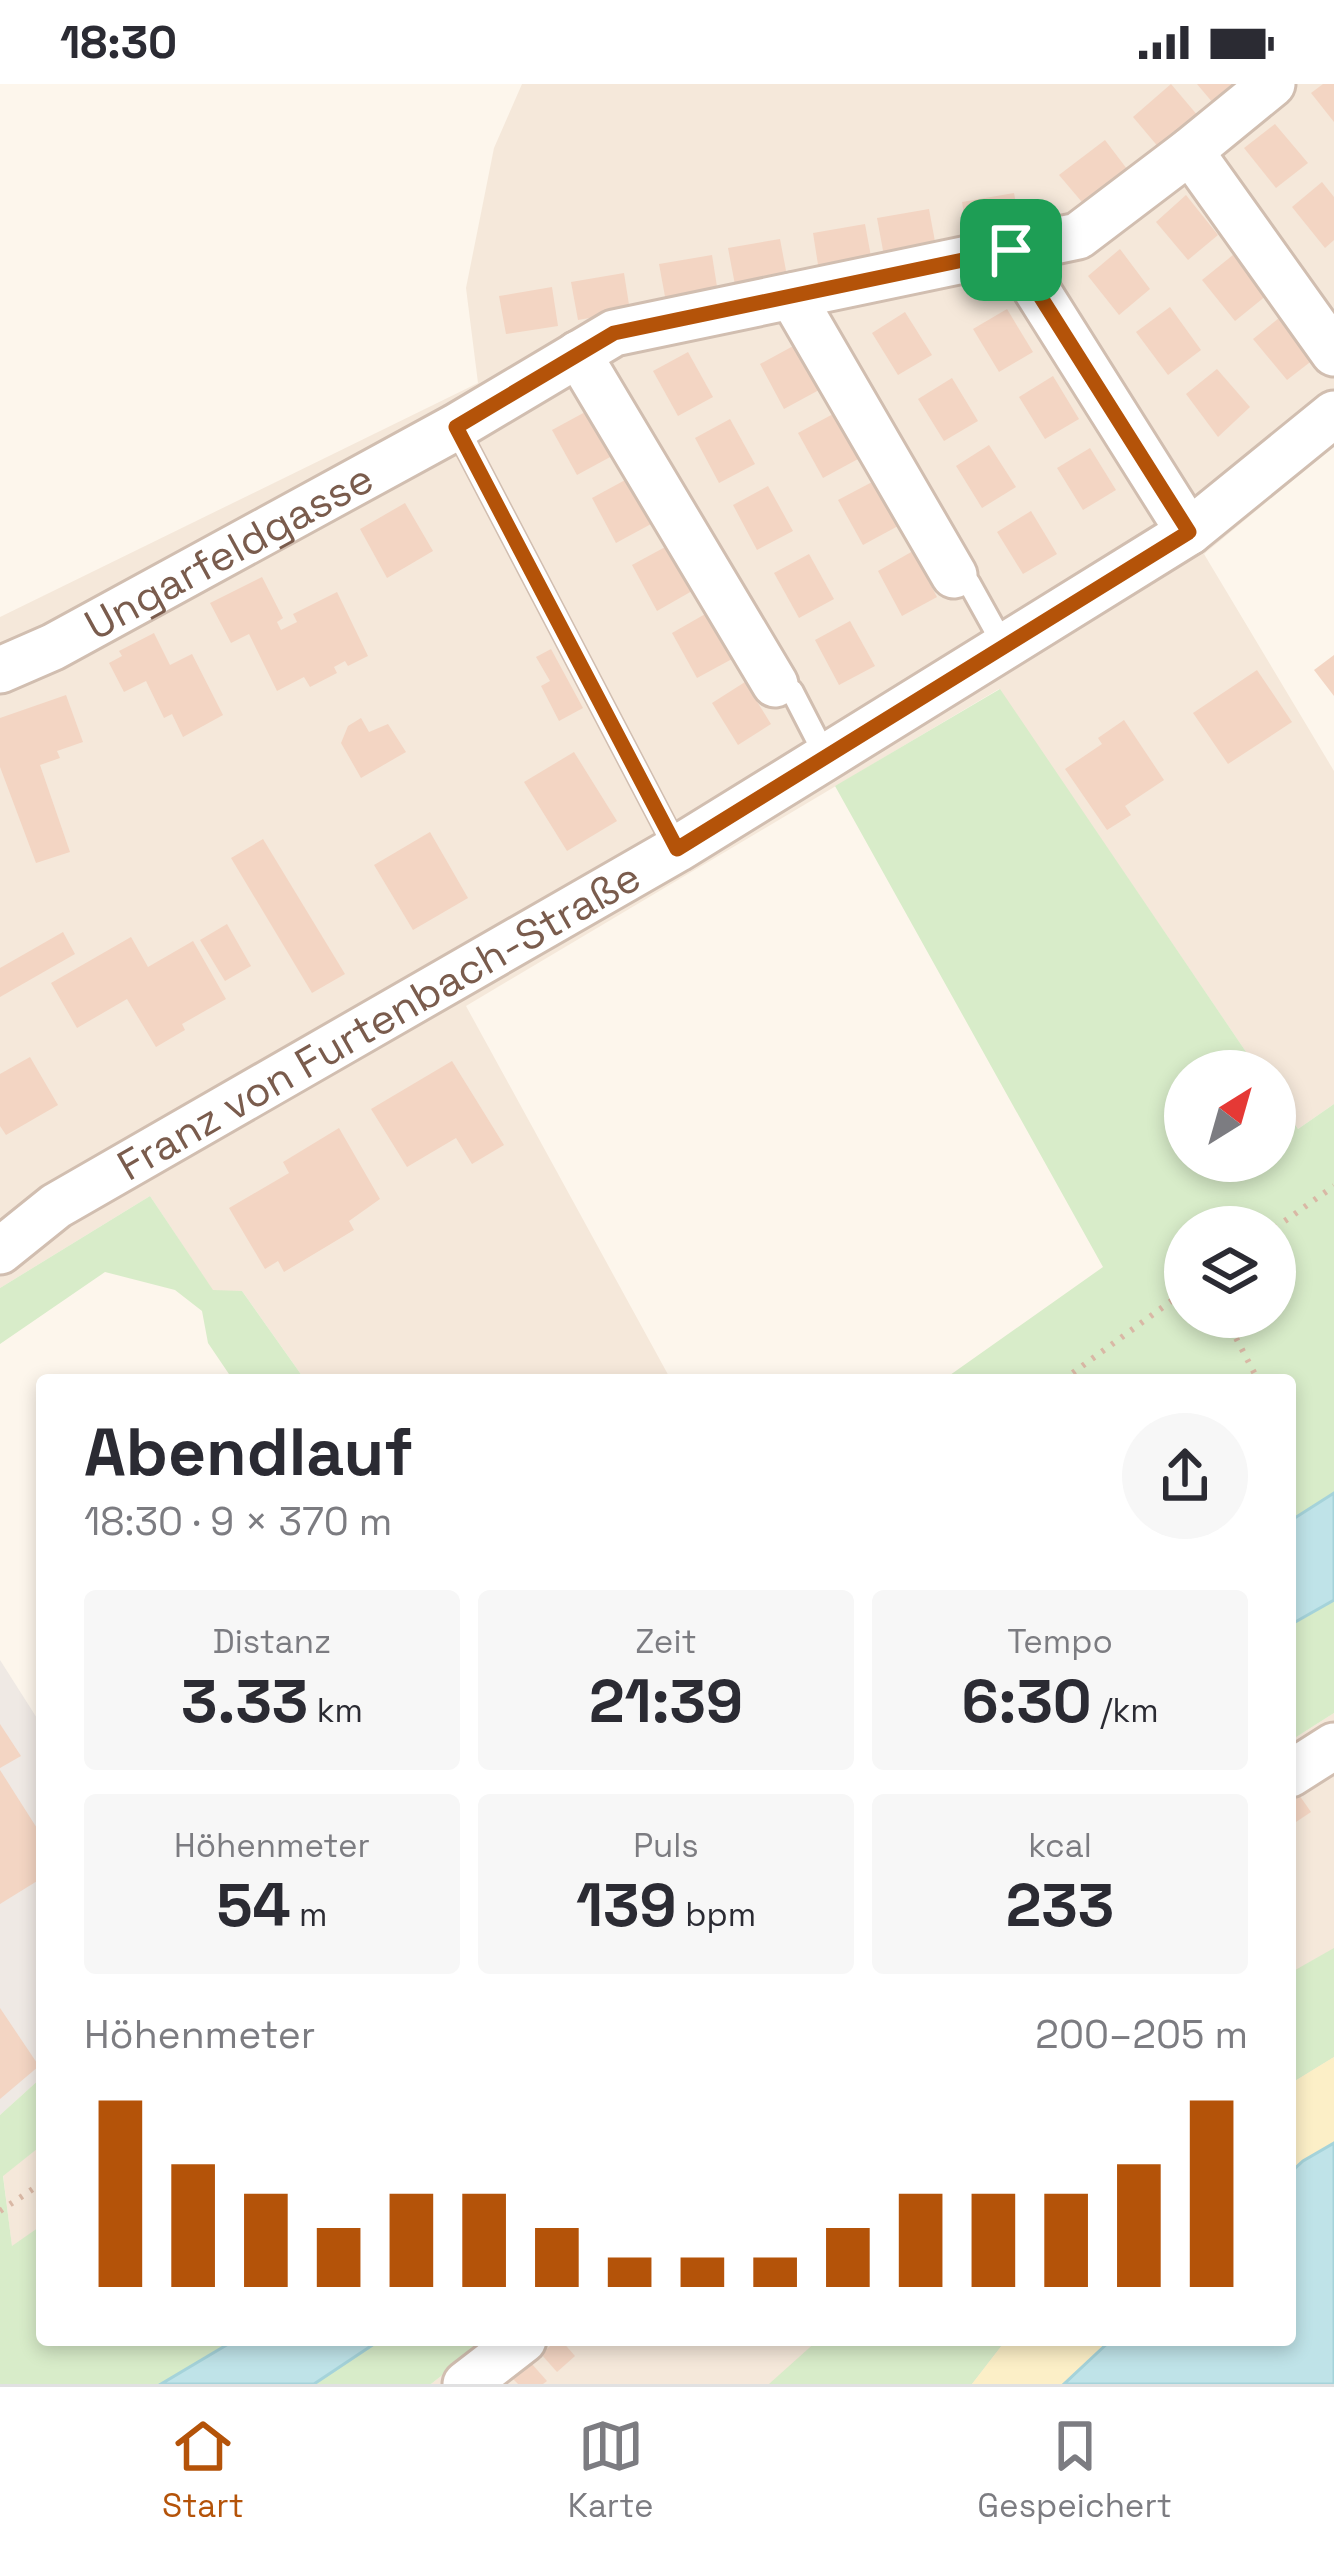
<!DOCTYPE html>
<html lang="de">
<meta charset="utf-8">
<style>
body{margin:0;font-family:"Space Grotesk",sans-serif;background:#f7f7f7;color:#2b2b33;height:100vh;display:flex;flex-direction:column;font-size:45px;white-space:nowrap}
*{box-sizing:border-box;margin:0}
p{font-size:39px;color:#7c7c81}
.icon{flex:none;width:66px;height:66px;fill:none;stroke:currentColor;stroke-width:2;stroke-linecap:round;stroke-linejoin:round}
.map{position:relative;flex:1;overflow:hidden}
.panel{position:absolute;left:36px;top:1290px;width:1260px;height:972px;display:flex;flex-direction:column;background:#fff;border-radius:12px;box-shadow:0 6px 18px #0003}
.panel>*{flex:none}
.needle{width:78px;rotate:37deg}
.fabs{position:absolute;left:1164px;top:966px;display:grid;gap:24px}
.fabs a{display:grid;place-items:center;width:132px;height:132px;border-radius:50%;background:#fff;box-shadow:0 6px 18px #0003;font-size:60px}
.pin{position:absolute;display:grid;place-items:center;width:102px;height:102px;color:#fff;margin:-51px;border-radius:24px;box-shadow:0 6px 18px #0006}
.round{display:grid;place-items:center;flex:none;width:126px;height:126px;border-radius:63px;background:#f7f7f7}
.headline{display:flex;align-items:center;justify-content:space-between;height:204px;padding:0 48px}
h1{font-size:66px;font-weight:700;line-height:90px}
.stats{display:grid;grid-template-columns:repeat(3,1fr);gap:18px;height:204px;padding:12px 48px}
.stats div{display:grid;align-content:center;border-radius:12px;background:#f7f7f7;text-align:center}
.stats b{font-size:60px;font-weight:700}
.stats small{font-size:33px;font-weight:400}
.stats p{font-size:33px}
.chart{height:336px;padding:24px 48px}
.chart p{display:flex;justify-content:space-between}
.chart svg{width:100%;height:216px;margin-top:12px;stroke:#b45309;stroke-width:6}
.status{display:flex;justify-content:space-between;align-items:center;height:84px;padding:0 60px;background:#fff;direction:ltr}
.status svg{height:33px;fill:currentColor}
.dock{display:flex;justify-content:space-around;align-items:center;height:168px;border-top:3px solid #e1e1e2;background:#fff;font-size:33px;color:#7c7c81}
.dock a{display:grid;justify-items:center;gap:6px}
.dock .selected{color:#b45309}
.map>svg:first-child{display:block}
.residential{fill:#f5e8da}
.industrial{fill:#efe9e4}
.green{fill:#d8ecc9;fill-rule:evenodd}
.sand{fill:#fcefc7}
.water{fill:#bfe3e8;stroke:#a5d3da;stroke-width:3}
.building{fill:#f3d5c3}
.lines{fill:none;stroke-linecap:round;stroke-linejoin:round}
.service-casing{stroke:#d1beb0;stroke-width:27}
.minor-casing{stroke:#d1beb0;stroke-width:51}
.path{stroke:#d9b8a5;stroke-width:6;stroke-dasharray:3 9;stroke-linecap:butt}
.service{stroke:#fff;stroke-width:21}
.minor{stroke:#fff;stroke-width:45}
.route-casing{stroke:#fff;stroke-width:24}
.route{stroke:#b45309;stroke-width:15}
.labels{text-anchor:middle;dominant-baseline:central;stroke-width:12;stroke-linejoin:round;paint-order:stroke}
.street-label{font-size:42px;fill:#7a5c4d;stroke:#fffaf3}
</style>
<div class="status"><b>18:30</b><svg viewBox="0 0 49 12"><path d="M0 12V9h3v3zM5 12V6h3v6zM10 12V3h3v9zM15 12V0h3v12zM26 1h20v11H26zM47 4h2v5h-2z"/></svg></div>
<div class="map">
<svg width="1334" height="2300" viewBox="0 0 1334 2300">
<rect width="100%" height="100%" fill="#fdf6ec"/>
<g class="residential">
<polygon points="522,0 1334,0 1334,362 1204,470 1334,687 1334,1020 1298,1045 1275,1011 1275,987 1259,987 999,605 466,922 671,1296 305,1296 242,1207 213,1207 150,1112 0,1204 0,533 478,299 466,204 494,64"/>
<polygon points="1334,1629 1334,2300 431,2300 487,2256 1290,2256 1290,1657"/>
<polygon points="42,2061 42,2141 12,2163 3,2091"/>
</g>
<polygon class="industrial" points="0,1576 42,1642 42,1993 0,2031"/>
<g class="green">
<path d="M1000 605 1259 987H1185V1077H1275V1011L1298 1045 1334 1020V1409L1290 1437V1296H943L1103 1183 835 702ZM1185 1143H1275V1233H1185Z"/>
<polygon points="150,1112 213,1206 242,1207 305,1296 233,1296 208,1259 202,1227 175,1206 105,1188 0,1260 0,1204"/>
<polygon points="1334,1516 1334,1629 1290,1657 1290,1541"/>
<polygon points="1334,1864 1334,1973 1290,2000 1290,1889"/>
<polygon points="42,1993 42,2061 3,2092 12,2162 42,2141 42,2256 235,2256 161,2300 0,2300 0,2031"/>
<polygon points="380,2256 487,2256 431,2300 314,2300"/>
<polygon points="818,2256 1006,2256 972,2300 769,2300"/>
</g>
<g class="sand">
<polygon points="1334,1973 1334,2059 1303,2077 1290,2089 1290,2000"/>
<polygon points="1006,2256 1111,2256 1064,2300 972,2300"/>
</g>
<g class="water">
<polygon points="1334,1409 1334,1516 1290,1541 1290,1437"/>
<polygon points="1334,2059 1334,2300 1064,2300 1111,2256 1290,2256 1290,2089 1303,2077"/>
<polygon points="235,2256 380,2256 314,2300 161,2300"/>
</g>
<g class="building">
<polygon points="1171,0 1198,32 1160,65 1133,33"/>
<polygon points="1197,0 1235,0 1213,19"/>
<polygon points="1323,0 1334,0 1334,38 1311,9"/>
<polygon points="1275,40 1308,79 1276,104 1244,64"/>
<polygon points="1105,56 1130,89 1087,124 1059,91"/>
<polygon points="1322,98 1334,113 1334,156 1325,164 1292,123"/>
<polygon points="1014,109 1021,147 968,156 962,118"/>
<polygon points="1186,111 1218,151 1188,176 1156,138"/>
<polygon points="929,125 936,163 884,172 877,134"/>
<polygon points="865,140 872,178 819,187 813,149"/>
<polygon points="780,155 787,192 735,201 728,164"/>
<polygon points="1120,165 1150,205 1119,231 1088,192"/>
<polygon points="712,171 718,209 666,218 659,180"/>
<polygon points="1233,171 1267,211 1235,237 1202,196"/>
<polygon points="624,189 630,227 578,236 571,198"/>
<polygon points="552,203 558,242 506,250 499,212"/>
<polygon points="1170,223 1201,266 1168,291 1136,248"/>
<polygon points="1007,225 1033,268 999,288 973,245"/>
<polygon points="905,228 932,271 898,291 872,249"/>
<polygon points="1284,230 1318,272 1287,296 1253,255"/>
<polygon points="795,261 819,306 784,325 760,280"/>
<polygon points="688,268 713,313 678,332 653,287"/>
<polygon points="1217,285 1250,323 1218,353 1186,310"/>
<polygon points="1053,292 1079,335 1045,355 1019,313"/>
<polygon points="952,294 978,337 944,357 918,315"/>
<polygon points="587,327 612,372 577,391 552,346"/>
<polygon points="833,330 858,375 823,394 798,349"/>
<polygon points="730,335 755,380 719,399 695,354"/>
<polygon points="989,361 1016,403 982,424 956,382"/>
<polygon points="1090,364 1116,406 1083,426 1057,384"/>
<polygon points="627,395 651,440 616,459 592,414"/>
<polygon points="874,397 898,442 863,461 838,416"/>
<polygon points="768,402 793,447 757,466 733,421"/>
<polygon points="405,419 433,467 387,494 360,445"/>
<polygon points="1031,427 1057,470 1023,490 997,448"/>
<polygon points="667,462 692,507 657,527 632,481"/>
<polygon points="913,467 937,513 902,532 878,487"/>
<polygon points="809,470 834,515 799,534 774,489"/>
<polygon points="262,493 283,534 277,538 281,546 297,538 293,530 337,508 368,572 348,582 345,577 334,583 337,589 310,603 304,593 277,607 249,550 231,559 210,519"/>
<polygon points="707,529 732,575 697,594 672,549"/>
<polygon points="850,537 875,582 839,601 815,556"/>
<polygon points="154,549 170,581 192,570 223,631 183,653 172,630 164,634 146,597 124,608 109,579 122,572 119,567"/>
<polygon points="551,565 583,624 559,637 541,602 550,597 536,573"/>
<polygon points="1334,571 1334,612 1314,586"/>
<polygon points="1257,586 1292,638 1228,680 1193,629"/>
<polygon points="745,598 771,640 738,661 712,619"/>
<polygon points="66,611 83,658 57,667 60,674 40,681 70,768 36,779 0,683 0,634"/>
<polygon points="361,634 369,648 388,640 406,668 361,694 341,659 348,642"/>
<polygon points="1124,636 1164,696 1125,722 1131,731 1107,746 1065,685 1102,660 1098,654"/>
<polygon points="574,668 617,737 567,767 524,698"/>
<polygon points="430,748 468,814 413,846 374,781"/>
<polygon points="263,755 345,890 312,909 231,774"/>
<polygon points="227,840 251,882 225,897 200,856"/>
<polygon points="63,848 75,870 0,913 0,884"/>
<polygon points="131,853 148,883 193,857 226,915 182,940 185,946 156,963 127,915 77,944 51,899"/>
<polygon points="30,973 58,1021 6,1051 0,1042 0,990"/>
<polygon points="452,977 504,1061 472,1080 456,1054 407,1083 371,1025"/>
<polygon points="339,1044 380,1115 349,1137 354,1146 284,1188 278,1177 265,1185 229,1124 289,1089 283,1078"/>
<polygon points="0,1640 21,1672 0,1684"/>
<polygon points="0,1686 42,1752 42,1794 0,1820"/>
<polygon points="1297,1708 1311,1728 1290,1742 1290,1713"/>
<polygon points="0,1924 39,1982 0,2015"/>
<polygon points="557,2256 561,2256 575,2272 557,2288 541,2270"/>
<polygon points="531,2279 547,2297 543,2300 518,2300 513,2295"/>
</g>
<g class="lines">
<defs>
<g id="service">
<polyline points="456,343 677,765"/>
<polyline points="954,491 969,499 1004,562"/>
<polyline points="775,600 792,607 826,673"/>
</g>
<g id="minor">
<polyline points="1190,67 1334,269"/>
<polyline points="1011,165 1189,448"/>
<polyline points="792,212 954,491"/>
<polyline points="578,270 775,600"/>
<path id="s1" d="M0 586 53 563 456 343 614 249 1078 152 1190 67 1272 0"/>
<path id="s2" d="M0 1167 56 1122 677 765 826 673 1189 448 1334 330"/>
<polyline points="1290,1690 1334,1662"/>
<polyline points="466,2300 523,2256"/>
</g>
</defs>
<use href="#service" class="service-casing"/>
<use href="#minor" class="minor-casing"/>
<g class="path">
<polyline points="1275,1144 1334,1102"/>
<polyline points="1225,1233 1258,1296"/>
<polyline points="1063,1296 1185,1207"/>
<polyline points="0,2127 42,2099"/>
</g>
<use href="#service" class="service"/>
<use href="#minor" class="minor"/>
</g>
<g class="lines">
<defs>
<polygon id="route" points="1011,166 1189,448 677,765 456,343 614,249"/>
</defs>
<use href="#route" class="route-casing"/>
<use href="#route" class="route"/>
</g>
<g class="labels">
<g class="street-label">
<text stroke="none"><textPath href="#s1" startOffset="258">Ungarfeldgasse</textPath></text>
<text stroke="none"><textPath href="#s2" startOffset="444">Franz von Furtenbach-Straße</textPath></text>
</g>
</g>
</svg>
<div class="fabs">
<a><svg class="needle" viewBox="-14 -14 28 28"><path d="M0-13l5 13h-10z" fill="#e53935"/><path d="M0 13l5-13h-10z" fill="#7c7c81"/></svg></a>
<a><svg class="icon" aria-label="layers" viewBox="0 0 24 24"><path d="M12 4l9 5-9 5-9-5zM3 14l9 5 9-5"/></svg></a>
</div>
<div class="pin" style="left:1011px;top:166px;background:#1e9e55"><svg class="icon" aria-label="arrive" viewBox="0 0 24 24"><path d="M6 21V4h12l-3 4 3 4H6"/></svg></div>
<section class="panel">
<div class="headline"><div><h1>Abendlauf</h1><p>18:30 · 9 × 370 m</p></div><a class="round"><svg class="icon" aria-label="share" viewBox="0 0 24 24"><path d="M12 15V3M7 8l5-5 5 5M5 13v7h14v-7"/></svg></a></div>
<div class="stats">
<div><p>Distanz</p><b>3.33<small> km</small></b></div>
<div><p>Zeit</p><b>21:39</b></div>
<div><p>Tempo</p><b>6:30<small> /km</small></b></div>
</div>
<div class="stats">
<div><p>Höhenmeter</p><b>54<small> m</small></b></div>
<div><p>Puls</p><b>139<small> bpm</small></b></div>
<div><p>kcal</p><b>233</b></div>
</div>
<div class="chart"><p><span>Höhenmeter</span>200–205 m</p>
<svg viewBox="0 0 160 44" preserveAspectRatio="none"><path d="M5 44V6M15 44V19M25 44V25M35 44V32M45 44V25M55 44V25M65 44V32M75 44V38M85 44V38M95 44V38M105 44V32M115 44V25M125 44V25M135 44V25M145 44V19M155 44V6"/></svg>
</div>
</section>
</div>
<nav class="dock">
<a class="selected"><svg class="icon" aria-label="home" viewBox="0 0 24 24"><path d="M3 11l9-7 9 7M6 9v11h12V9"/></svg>Start</a>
<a><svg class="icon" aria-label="map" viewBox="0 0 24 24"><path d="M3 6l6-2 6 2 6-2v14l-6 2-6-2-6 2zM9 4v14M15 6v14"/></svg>Karte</a>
<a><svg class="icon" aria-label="saved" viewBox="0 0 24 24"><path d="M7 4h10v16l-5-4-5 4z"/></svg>Gespeichert</a>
</nav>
